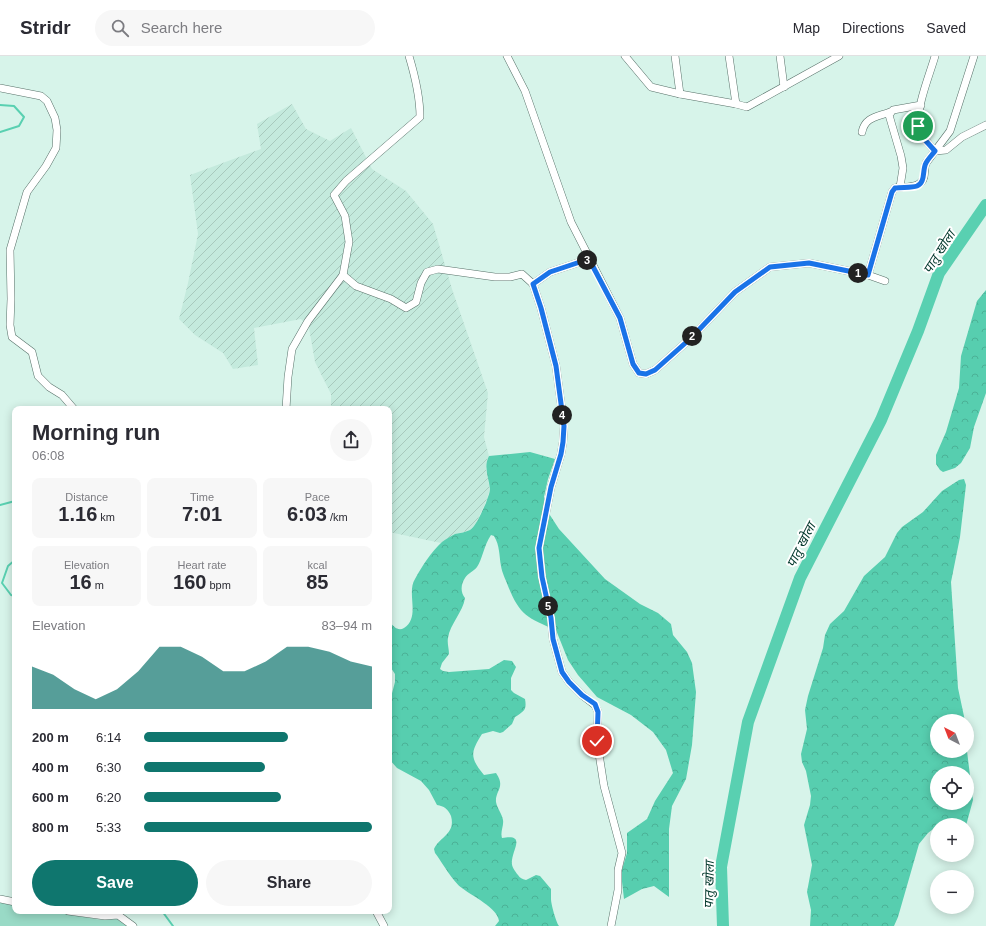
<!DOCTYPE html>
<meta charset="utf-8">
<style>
body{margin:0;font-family:Arial,"Noto Sans Devanagari",sans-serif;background:#f7f7f7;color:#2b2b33;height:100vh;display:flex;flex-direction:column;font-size:15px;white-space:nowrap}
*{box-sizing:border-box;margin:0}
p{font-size:13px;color:#7c7c81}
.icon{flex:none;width:22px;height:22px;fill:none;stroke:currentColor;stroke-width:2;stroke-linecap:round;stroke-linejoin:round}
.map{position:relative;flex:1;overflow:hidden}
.details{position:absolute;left:12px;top:350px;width:380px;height:508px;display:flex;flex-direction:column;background:#fff;border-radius:8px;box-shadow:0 2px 10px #0003}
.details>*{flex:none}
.needle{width:26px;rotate:318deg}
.fabs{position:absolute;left:930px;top:658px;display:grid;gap:8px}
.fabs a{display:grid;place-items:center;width:44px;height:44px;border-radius:50%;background:#fff;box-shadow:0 2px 10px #0003;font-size:20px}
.pin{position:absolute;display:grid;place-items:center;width:34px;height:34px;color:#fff;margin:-17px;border:2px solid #fff;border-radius:50%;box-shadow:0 1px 4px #0007}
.km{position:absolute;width:20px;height:20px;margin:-10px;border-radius:50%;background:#222;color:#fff;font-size:11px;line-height:20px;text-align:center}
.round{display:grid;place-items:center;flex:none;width:42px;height:42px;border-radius:21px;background:#f7f7f7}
.overview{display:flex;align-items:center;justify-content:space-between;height:68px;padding:0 20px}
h1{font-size:22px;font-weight:800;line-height:30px}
.stats{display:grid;grid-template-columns:repeat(3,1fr);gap:6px;height:68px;padding:4px 20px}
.stats div{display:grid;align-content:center;border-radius:8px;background:#f7f7f7;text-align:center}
.stats b{font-size:20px;font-weight:800}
.stats small{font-size:11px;font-weight:400}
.stats p{font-size:11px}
.chart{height:112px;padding:8px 20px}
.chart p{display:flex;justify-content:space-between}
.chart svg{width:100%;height:72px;margin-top:4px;fill:#0f766e;opacity:.7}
.primary-button{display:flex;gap:8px;margin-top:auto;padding:8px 20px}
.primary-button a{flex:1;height:46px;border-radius:24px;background:#0f766e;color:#fff;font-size:16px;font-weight:800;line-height:46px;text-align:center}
.primary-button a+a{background:#f7f7f7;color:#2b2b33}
ul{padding:0 20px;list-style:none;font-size:13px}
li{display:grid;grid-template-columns:64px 48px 1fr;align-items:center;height:30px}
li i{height:10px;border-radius:5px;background:#0f766e}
header{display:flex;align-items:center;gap:24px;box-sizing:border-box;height:56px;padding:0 20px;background:#fff;border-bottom:1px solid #e1e1e2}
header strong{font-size:19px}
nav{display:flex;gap:22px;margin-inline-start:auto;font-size:14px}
.search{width:280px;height:36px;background:#f7f7f7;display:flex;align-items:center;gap:10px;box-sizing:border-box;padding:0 14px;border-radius:22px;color:#7c7c81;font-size:15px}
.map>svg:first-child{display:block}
.industrial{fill:url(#industrial-furrows)}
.grass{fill:#99dac6}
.forest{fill:url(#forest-crowns);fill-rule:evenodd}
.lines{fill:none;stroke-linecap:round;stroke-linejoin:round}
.stream{stroke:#59d0b1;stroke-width:2}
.river{stroke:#59d0b1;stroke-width:12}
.street-casing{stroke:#577169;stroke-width:8}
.street{stroke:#fff;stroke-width:7}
.route-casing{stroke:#fff;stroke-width:8}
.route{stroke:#1a73e8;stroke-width:5}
.labels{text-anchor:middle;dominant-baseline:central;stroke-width:4;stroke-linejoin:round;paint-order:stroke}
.water-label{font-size:13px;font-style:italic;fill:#00362a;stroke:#fff}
</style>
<header>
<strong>Stridr</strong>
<div class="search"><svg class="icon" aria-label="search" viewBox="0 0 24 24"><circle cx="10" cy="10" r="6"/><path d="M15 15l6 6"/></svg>Search here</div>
<nav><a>Map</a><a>Directions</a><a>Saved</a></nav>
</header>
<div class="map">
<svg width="986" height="870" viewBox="0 0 986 870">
<defs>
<pattern id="industrial-furrows" width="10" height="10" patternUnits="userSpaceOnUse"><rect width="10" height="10" fill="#c4eadd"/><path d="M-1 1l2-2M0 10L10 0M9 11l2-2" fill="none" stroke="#a8c9bd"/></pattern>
<pattern id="forest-crowns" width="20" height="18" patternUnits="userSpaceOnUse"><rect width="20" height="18" fill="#57ceaf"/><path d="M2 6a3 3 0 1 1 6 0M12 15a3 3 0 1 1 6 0" fill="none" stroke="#4bb196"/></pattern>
</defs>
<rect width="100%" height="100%" fill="#d7f4ea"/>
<polygon class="industrial" points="292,48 306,73 330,85 351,72 372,113 406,135 433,168 452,233 488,337 484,381 489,400 487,403 486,413 490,434 485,448 476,467 470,474 453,479 441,487 389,476 389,353 331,353 331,338 315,306 309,272 301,263 254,272 258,309 233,313 223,297 195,279 179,263 188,227 198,178 190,119 261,93 257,68"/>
<polygon class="grass" points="0,846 15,849 15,855 47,855 58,858 66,858 102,864 117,863 127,870 0,870"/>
<g class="forest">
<polygon points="986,234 986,337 974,371 970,392 961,407 955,412 943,416 940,414 936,408 936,399 946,376 959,332 961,300 977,245"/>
<path d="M530 396 555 403 548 423 544 441 546 453 559 473 605 523 640 548 658 557 671 568 673 579 687 596 692 607 696 636 692 689 686 723 672 750 669 773V841L654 830 642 833 624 843 621 817 627 797V777L647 763 655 745 673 717 666 694 653 676 631 659 597 641 578 619 568 604 556 574C528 562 520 560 508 530 506 524 502 517 501 510 499 499 500 490 494 480L491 479C484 489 482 504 477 511 474 515 468 517 465 522 461 528 460 536 465 542 463 556 450 568 448 582 447 587 449 593 449 598L442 607 440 613 443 615 449 616 489 613 504 604 512 605 516 611 511 622V634L514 637 525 643C527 654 524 655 515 661L512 668 503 676 500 677 493 675 482 678C470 697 470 702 484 719L496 717C506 731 495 735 496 746 497 752 502 758 503 764 504 770 500 776 502 782 525 778 514 791 512 804 511 810 514 814 518 819 520 822 522 823 526 824L536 819 540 820 551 833C551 837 551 840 551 843 551 848 556 866 559 870H495L499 865C498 852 472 840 462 832 453 826 442 806 435 797L434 793C439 781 456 778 451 760 448 753 444 750 437 749L429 734 421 725 397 712 389 703V650L391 649 392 645 391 641 395 626V618L389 609V565C393 570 398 576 404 572 421 561 406 537 415 523 422 510 431 496 442 486 446 483 451 480 455 478 460 477 466 476 470 474 477 469 482 455 486 447 487 443 490 437 490 433 489 422 483 411 489 400Z"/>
<path d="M964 423 966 429 960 481 951 526 958 632 965 665H937V695H967L973 744 967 766 966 769H937V770L928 777 919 788 898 861 894 870H810L811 854 807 836 812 809 804 769 810 749 811 740 806 715 802 706 801 698 807 673 805 654 808 640 823 592 825 579 830 568 844 555 864 520 885 501 897 477 902 471 923 456 942 435 959 424ZM937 717H967V747H937Z"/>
</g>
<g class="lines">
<g class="stream">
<polyline points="0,49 14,50 24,61 19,70 0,76"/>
<polyline points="0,449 15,445"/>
<polyline points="15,504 8,510 2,527 11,539 15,540"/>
<polyline points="162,855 173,870"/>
</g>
<polyline class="river" points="723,870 721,811 748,666 800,522 881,364 918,275 939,217 986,149"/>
<defs>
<g id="street">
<polyline points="507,0 525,35 571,166 620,262 633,308 639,317 646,318 655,314 691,282 735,236 770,211 809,207 868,219 885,225"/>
<polyline points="625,0 651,31 680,38 736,48 747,51 839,0"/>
<polyline points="675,0 680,38"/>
<polyline points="729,0 736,48"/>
<polyline points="780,0 784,31"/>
<path d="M935 0C930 18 916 51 919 69 920 80 929 88 935 95L946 94 962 81 986 69"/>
<polyline points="0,32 41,40 47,45 55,62 57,74 56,92 46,110 27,136 10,194 11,243 10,269 12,281 32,296 38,320 49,331 62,339 74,353"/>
<path d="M862 76C865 61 877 61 890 56"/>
<polyline points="900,131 903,112 901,100 889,59 893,54 921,49"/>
<polyline points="589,203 550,216 533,228 541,252 556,310 564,370 563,386 561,398 551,431 539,492 542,521 551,562 553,583 562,616 569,626 582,639 595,649 598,656 597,685 604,730 622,797 618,814 618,834 611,870"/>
<polyline points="343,219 356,230 391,243 406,252 416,246 421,227 427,216 438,213 495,221 510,221 522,218 533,228"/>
<path d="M868 219 892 136 895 132C905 130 921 133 924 121 925 116 924 112 926 107L950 75 974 0"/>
<path d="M286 353 288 321 292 293 308 265 343 219 349 186 345 160 334 139 346 125 420 61C420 40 415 20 409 0"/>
<polyline points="0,843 15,846"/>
<polyline points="68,855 105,860 118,859 133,870"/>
<polyline points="376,855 384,870"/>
</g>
</defs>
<use href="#street" class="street-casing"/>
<use href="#street" class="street"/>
</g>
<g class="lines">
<defs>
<path id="route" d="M597 685 598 656 595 648 582 639 569 626 562 616 553 583 551 562 542 521 539 492 551 431 561 398 563 386 564 370 556 310 541 252 533 228 550 216 589 203 620 262 633 308 639 317 646 318 655 314 691 282 735 236 770 211 809 207 868 219 892 136 895 132C902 131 912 132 917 130 926 126 922 114 926 107 928 103 932 99 935 95L925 84 918 70"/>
</defs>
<use href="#route" class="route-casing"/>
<use href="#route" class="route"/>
</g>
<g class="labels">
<g class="water-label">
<text transform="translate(939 196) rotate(-58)">पातु खोला</text>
<text transform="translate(801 489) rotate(-63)">पातु खोला</text>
<text transform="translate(709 829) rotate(-89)">पातु खोला</text>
</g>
</g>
</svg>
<div class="fabs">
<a><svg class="needle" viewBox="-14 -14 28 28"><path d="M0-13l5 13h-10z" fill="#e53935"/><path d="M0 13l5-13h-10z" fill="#7c7c81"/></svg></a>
<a><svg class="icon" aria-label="locate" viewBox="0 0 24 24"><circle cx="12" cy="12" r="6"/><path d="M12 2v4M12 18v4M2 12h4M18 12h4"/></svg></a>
<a>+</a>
<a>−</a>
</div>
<div class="pin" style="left:918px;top:70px;background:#1e9e55"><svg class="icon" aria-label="arrive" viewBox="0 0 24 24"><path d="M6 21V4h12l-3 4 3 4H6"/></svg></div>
<div class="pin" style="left:597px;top:685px;background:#d93025"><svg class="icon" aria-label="check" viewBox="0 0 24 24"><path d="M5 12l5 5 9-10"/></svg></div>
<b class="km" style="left:858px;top:217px">1</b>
<b class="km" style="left:692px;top:280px">2</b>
<b class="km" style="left:587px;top:204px">3</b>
<b class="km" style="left:562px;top:359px">4</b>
<b class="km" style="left:548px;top:550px">5</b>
<section class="details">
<div class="overview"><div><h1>Morning run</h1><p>06:08</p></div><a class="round"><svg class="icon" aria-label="share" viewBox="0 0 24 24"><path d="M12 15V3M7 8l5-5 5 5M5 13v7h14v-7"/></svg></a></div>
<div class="stats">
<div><p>Distance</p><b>1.16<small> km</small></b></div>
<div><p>Time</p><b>7:01</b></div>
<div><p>Pace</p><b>6:03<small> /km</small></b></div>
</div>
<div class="stats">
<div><p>Elevation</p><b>16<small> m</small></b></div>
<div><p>Heart rate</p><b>160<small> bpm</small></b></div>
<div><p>kcal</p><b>85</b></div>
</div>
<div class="chart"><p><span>Elevation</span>83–94 m</p>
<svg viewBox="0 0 160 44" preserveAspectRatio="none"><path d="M0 44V18L10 23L20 32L30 38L40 32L50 21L60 6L70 6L80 12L90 21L100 21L110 15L120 6L130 6L140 9L150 15L160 18V44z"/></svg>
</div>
<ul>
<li><b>200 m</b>6:14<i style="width:63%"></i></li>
<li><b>400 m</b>6:30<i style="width:53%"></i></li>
<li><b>600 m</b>6:20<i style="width:60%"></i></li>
<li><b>800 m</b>5:33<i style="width:100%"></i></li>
</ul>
<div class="primary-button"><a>Save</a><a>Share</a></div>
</section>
</div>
